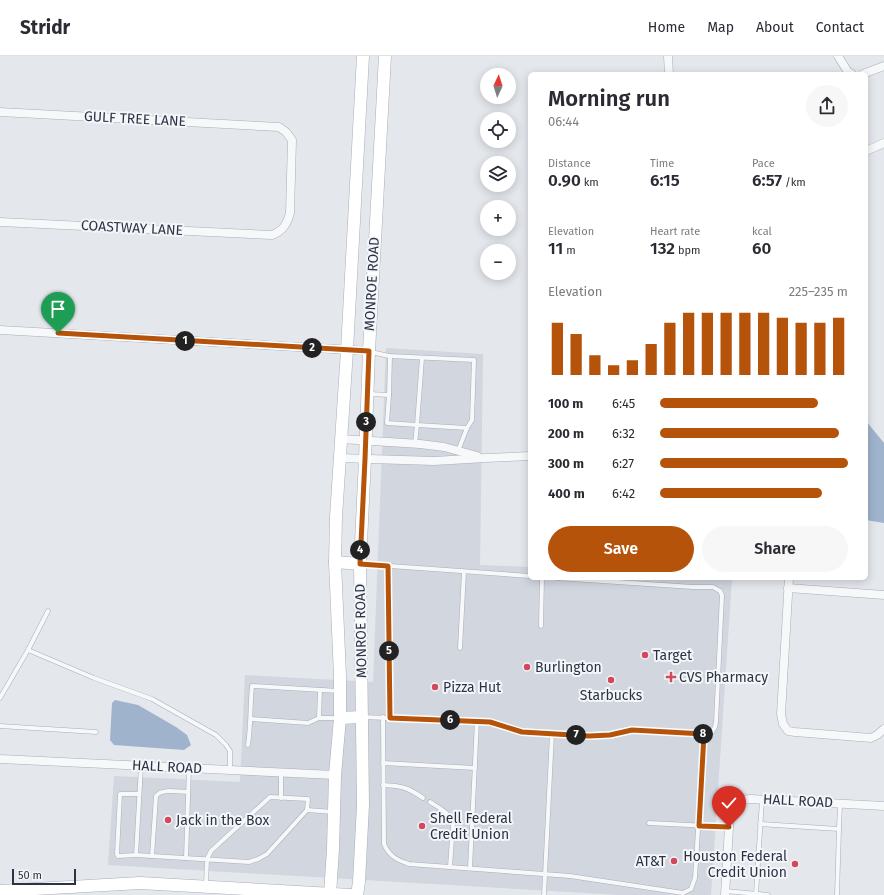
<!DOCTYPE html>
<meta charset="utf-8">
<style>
body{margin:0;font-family:"Fira Sans",sans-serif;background:#f7f7f7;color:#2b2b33;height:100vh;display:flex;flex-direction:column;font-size:15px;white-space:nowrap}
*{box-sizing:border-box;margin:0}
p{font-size:13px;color:#7c7c81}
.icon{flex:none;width:22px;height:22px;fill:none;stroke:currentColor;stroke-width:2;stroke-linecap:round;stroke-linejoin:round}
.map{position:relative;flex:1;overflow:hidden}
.drawer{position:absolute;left:528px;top:16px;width:340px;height:508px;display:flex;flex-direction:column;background:#fff;border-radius:6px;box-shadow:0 2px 10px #0003}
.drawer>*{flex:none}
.needle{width:26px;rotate:4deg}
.buttons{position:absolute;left:480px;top:12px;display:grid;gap:8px}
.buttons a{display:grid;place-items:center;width:36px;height:36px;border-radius:50%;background:#fff;box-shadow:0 2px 10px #0003;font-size:20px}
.scale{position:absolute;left:12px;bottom:10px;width:64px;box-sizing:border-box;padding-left:4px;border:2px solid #2b3445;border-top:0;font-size:11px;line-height:14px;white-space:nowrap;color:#2b3445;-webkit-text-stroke:3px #f4f6f9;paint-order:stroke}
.pin{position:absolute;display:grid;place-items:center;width:34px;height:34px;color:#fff;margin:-41px -17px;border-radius:50% 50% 50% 0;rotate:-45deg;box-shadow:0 0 4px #0007}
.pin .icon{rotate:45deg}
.km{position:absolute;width:20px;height:20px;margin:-10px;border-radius:50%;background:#222;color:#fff;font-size:11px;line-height:20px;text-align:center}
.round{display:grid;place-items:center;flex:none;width:42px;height:42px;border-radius:21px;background:#f7f7f7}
.overview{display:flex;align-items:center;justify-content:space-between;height:68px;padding:0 20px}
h1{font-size:22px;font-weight:600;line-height:30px}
.figures{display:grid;grid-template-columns:repeat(3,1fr);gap:6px;height:68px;padding:4px 20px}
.figures div{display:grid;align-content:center}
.figures b{font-size:17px;font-weight:600}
.figures small{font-size:11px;font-weight:400}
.figures p{font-size:11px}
.chart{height:112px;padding:8px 20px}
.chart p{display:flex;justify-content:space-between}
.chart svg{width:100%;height:72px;margin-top:4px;stroke:#b45309;stroke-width:6}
.action{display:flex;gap:8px;margin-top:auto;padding:8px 20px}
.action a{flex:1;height:46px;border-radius:24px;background:#b45309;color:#fff;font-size:16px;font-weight:600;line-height:46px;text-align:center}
.action a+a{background:#f7f7f7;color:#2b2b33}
ul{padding:0 20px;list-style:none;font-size:13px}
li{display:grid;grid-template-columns:64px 48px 1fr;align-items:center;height:30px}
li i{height:10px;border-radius:5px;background:#b45309}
header{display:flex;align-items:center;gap:24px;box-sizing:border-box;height:56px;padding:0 20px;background:#fff;border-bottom:1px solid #e1e1e2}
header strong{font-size:19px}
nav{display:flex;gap:22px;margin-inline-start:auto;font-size:14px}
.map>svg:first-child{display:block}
.built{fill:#d2d6de}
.water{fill:#9fb4cc}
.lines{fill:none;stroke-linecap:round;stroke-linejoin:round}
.lane-casing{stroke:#a9aeb7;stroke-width:5}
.street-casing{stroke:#a9aeb7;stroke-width:9}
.secondary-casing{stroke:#a9aeb7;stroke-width:13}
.lane{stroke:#f7f8fa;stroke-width:4}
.street{stroke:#f7f8fa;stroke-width:8}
.secondary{stroke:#fff;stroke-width:12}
.route-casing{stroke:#fff;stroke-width:8}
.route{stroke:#b45309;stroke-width:5}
.poi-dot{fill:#d1495b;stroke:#f4f6f9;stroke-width:1.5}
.labels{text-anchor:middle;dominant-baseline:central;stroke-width:4;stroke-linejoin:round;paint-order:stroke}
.street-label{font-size:14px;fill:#2b3445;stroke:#f4f6f9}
.poi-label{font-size:14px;fill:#2b3445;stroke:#f4f6f9;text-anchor:start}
</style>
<header>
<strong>Stridr</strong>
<nav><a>Home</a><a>Map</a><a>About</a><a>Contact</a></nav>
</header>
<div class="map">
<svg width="884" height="839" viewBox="0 0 884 839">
<rect width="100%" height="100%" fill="#e4e7ec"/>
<polygon class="built" points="386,292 483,298 480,509 530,511 530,522 732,522 711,839 620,839 108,809 114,720 240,726 245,619 373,626"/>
<g class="water">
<polygon points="866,365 884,387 884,467 866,464"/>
<polygon points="115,644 138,649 176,671 187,679 191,689 184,694 114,689 110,684 112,647"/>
</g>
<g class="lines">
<defs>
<g id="lane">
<polyline points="371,296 389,300 474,304 472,364 467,372 458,395"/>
<polyline points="370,338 389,339 390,300"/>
<polyline points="389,339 387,367 417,369 422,302"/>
<polyline points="415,388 417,369 467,372"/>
<polyline points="362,508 530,520"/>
<polyline points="388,510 390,662"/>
<polyline points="541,570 542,522"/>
<polyline points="460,592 464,516"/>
<polyline points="28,594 94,622 152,643 216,679 226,689 230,695 230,714"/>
<polyline points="0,642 28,594 48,555"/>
<polyline points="362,661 490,666 522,676 589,680 610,679 632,674 704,678 712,676 715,671 716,666 722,539 720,535 713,531 693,531 557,522"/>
<path d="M383 661 384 788C389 800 397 804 409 808L570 820 683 837 691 833 695 822 704 678"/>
<polyline points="319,662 320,634"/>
<polyline points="251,663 308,667 319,662 339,662"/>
<polyline points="0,670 96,676"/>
<path d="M248 689C251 669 250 650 252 630L339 635"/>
<polyline points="383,707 475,712"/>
<path d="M383 729C402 730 407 731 423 742"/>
<polyline points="139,738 120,738 117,798 118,800 136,799 249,806 258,803 267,798 307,754 308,743 270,741 211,795 207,803 206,829"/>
<polyline points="281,742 281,716"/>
<path d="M430 746C439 752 451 757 453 769L450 811"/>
<polyline points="307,754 333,756"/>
<polyline points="649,767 729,771"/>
<polyline points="760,768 839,773 840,748"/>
<polyline points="136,799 141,710"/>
<path d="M152 800 156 740C162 732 178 736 188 736"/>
<polyline points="186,802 189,712"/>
<polyline points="470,812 477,665"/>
<polyline points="725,835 768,839"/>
<polyline points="756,838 762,744"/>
<polyline points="544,839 552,678"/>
<polyline points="837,839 839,773"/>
</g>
<g id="street">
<polyline points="668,0 669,18"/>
<polyline points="838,0 848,16 852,18"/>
<polyline points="863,18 884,10"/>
<path d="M0 56 279 71 286 76 292 84 290 157C287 168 283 175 272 179L0 166"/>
<polyline points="866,95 884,87"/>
<polyline points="0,274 369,295"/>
<polyline points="341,383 420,388 444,391 477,400"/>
<polyline points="339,402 434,405 486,402 530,400"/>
<polyline points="789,522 781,658 783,668 788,675 795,676 871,682 877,679 884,673"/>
<polyline points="788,532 884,539"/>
<polyline points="0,703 335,719"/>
<polyline points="725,839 730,755 733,748 740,744 751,743 884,750"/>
</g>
<g id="secondary">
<polyline points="335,506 360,508"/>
<polyline points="340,662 362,661"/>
<polyline points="0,835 140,827 351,839"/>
<polyline points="330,839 333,793 335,719 340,662 340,620 335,506 336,461 347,294 363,0"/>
<polyline points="357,839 359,826 363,749 360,508 365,403 369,295 385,0"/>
</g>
</defs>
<use href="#lane" class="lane-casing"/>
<use href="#street" class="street-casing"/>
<use href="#secondary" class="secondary-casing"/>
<use href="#lane" class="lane"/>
<use href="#street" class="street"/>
<use href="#secondary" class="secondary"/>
</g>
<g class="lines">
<defs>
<polyline id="route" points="58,277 369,295 365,403 360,508 388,510 390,662 490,666 522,676 589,680 610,679 632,674 704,678 699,770 729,771"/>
</defs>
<use href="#route" class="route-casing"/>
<use href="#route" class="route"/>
</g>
<g class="poi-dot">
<circle cx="645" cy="599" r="4"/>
<circle cx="527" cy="611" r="4"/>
<path d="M669 615h4v4h4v4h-4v4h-4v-4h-4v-4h4z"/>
<circle cx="611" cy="624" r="4"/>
<circle cx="435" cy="631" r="4"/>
<circle cx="168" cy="764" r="4"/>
<circle cx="422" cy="770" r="4"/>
<circle cx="674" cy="805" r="4"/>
<circle cx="795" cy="808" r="4"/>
</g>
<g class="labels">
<g class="street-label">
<text transform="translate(135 63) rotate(3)">GULF TREE LANE</text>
<text transform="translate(132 172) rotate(3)">COASTWAY LANE</text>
<text transform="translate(372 228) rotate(-87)">MONROE ROAD</text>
<text transform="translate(361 575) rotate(-91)">MONROE ROAD</text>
<text transform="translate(167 711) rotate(3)">HALL ROAD</text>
<text transform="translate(798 745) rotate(3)">HALL ROAD</text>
</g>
<g class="poi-label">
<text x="653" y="599">Target</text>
<text x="535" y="611">Burlington</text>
<text x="679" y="621">CVS Pharmacy</text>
<text x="443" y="631">Pizza Hut</text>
<text x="611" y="639" text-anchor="middle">Starbucks</text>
<text x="430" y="762">Shell Federal<tspan x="430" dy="16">Credit Union</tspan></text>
<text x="176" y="764">Jack in the Box</text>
<text x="787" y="800" text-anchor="end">Houston Federal<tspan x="787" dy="16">Credit Union</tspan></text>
<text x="666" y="805" text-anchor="end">AT&amp;T</text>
</g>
</g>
</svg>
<div class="buttons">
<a><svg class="needle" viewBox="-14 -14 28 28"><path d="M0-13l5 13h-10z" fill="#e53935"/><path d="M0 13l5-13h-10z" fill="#7c7c81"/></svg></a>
<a><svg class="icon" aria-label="locate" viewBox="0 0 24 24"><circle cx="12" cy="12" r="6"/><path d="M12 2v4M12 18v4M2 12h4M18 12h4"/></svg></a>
<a><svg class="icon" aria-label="layers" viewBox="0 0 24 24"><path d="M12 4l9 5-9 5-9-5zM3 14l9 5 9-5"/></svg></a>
<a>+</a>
<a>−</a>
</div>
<div class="scale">50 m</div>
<div class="pin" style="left:58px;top:277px;background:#1e9e55"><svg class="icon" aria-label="arrive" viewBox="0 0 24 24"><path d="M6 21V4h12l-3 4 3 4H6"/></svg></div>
<div class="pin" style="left:729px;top:771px;background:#d93025"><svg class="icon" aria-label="check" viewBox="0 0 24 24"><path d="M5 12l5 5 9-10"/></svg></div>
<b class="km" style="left:185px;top:285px">1</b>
<b class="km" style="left:312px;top:292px">2</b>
<b class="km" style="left:366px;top:366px">3</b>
<b class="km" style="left:360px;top:494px">4</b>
<b class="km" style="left:389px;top:595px">5</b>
<b class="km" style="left:450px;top:664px">6</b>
<b class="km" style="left:576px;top:679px">7</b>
<b class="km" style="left:703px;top:678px">8</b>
<section class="drawer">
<div class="overview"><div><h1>Morning run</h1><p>06:44</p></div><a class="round"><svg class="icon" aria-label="share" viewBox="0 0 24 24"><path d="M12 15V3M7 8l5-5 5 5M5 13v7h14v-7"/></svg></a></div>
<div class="figures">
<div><p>Distance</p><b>0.90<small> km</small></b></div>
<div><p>Time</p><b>6:15</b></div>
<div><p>Pace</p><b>6:57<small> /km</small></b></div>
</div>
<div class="figures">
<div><p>Elevation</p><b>11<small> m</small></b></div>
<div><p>Heart rate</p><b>132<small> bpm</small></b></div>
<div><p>kcal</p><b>60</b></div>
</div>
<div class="chart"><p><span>Elevation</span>225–235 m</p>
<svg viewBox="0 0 160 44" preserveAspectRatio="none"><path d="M5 44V12M15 44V19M25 44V32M35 44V38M45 44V35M55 44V25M65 44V12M75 44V6M85 44V6M95 44V6M105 44V6M115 44V6M125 44V9M135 44V12M145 44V12M155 44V9"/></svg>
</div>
<ul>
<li><b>100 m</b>6:45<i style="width:84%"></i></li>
<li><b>200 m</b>6:32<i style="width:95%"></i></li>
<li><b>300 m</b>6:27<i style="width:100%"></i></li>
<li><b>400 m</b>6:42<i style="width:86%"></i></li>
</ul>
<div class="action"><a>Save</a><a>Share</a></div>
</section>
</div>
